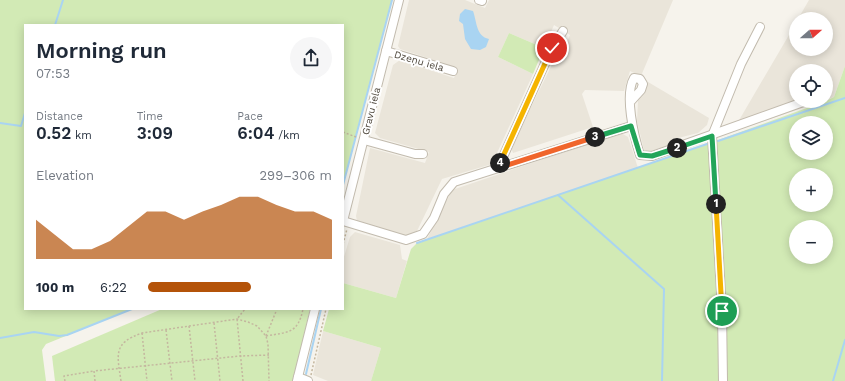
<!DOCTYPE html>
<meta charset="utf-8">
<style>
body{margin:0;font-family:"Work Sans",sans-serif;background:#f6f6f7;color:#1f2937;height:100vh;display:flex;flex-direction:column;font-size:15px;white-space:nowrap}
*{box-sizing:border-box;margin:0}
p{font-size:13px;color:#747a83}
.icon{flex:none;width:22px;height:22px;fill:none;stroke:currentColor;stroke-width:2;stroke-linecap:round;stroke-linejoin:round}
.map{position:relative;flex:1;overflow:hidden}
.side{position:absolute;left:24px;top:24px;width:320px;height:286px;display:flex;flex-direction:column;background:#fff;border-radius:0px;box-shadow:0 2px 10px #0003}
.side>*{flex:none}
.needle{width:26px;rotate:69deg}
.buttons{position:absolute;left:789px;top:12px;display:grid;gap:8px}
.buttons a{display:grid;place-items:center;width:44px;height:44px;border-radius:50%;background:#fff;box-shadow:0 2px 10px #0003;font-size:20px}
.pin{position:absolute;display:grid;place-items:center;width:34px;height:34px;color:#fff;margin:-17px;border:2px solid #fff;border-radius:50%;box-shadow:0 1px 4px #0007}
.km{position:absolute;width:20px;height:20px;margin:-10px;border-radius:50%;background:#222;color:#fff;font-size:11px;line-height:20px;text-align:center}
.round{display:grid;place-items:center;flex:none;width:42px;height:42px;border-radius:21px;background:#f6f6f7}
.headline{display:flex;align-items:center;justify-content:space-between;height:68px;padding:0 12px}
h1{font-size:22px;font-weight:600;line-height:30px}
.stats{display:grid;grid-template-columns:repeat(3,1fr);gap:6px;height:68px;padding:4px 12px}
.stats div{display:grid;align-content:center}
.stats b{font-size:17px;font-weight:600}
.stats small{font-size:11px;font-weight:400}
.stats p{font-size:11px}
.chart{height:112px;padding:8px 12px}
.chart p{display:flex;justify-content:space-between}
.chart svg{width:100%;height:72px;margin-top:4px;fill:#b45309;opacity:.7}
ul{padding:0 12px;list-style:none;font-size:13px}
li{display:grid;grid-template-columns:64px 48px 1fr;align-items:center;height:30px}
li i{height:10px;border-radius:5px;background:#b45309}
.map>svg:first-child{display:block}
.residential{fill:#eae5da}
.green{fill:#d2eab5;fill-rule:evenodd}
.water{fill:#a9d4f2}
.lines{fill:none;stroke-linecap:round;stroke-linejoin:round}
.stream{stroke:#a9d4f2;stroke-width:2}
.minor-casing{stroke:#c2bbae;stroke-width:10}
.path{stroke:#c4b79f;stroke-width:1.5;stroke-dasharray:2 2;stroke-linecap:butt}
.minor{stroke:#fff;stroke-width:8}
.split-1-casing{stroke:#fff;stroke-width:8}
.split-2-casing{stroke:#fff;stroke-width:8}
.split-3-casing{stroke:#fff;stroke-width:8}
.split-4-casing{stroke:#fff;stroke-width:8}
.split-5-casing{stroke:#fff;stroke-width:8}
.split-1{stroke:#f5b400;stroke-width:5}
.split-2{stroke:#22a559;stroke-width:5}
.split-3{stroke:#22a559;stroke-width:5}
.split-4{stroke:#f0652b;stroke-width:5}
.split-5{stroke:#f5b400;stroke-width:5}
.labels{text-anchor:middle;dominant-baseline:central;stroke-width:4;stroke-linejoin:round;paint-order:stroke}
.street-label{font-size:10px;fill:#4b4439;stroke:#fff}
</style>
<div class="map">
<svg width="845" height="381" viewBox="0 0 845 381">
<rect width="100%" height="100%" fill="#f6f3ec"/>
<g class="residential">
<polygon points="409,0 465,0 485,8 489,0 673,0 641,76 630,71 624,91 585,90 582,94 593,127 513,153 511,148 561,46 566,45 570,35 554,25 544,48 509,33 498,57 533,74 492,164 442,179 417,231 407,237 357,221 356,216 370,148 425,163 429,152 380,138 375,133 393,65 400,60 454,78 458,69 428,58 400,49 398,46"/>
<polygon points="809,0 845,0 845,66 834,97 826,100 826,71 796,71 796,101 823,101 741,129 738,122 796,23 796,49 826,49 826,19 798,19"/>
<polygon points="648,82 709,118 707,125 698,133 678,138 679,141 649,152 644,150 637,121 638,100"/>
<polygon points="621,133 628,137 638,168 427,239 452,190"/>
<polygon points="355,232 400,245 402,259 407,261 396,298 343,283 343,260 350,237"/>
<polygon points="323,331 381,348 371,381 328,381 313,375"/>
</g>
<g class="green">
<polygon points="0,0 392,0 343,185 343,25 25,25 25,309 132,309 46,344 42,350 46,381 0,381"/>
<polygon points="509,33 544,48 533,74 498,57"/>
<path d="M845 66V381H371L381 348 323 331 329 309H343V283L396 298 411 249 417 243 707 144 826 101 834 97ZM796 123H826V153H796ZM796 175H826V205H796ZM796 227H826V257H796Z"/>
<polygon points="162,309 310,309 294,381 55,381 52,356"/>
</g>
<path class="water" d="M465 9 473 11C477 22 476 36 489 39L486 47 480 50 471 49 465 39 463 24 459 21 460 14Z"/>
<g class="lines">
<g class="stream">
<polyline points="55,25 63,0"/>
<polyline points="0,123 21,126 25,113"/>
<polyline points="718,141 845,98"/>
<polyline points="343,185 392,0"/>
<polyline points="558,195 664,289 662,381"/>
<polyline points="417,243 707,144"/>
<polyline points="0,338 34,332 59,336 67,335 132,309"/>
<polyline points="306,374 321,309"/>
<polyline points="833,381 845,340"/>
</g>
<defs>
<g id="minor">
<polyline points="479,0 482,1"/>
<polyline points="386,51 453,71"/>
<path d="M631 101 641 90 643 84 640 79 634 78C624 95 634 136 640 155L652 156 806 101"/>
<polyline points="364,140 415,154 423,154"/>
<polyline points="498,168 552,48 563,31"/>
<polyline points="343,221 406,240 423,234 434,218 444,194 454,182 631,126"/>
<polyline points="343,221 399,0"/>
<polyline points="298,377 308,381"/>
<polyline points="297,381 315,309"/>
<polyline points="723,381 722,311 712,136 741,64 760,27"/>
</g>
</defs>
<use href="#minor" class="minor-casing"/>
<g class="path">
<polyline points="343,132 356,137"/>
<polyline points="343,244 347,229"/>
<polyline points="214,323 220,381"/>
<polyline points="189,326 195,381"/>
<polyline points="166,330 172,381"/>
<polyline points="142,333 147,381"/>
<path d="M266 336C288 332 298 334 303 309"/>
<polyline points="266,336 277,309"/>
<polyline points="311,375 326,309"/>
<polyline points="65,381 64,376 94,371"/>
<polyline points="95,381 94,371 240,356 269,355"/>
<path d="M121 381C117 354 113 343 142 333L237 319 248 322 257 326 266 336 268 344 269 381"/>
<polyline points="243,381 237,319 245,309"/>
</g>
<use href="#minor" class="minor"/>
</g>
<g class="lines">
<defs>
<polyline id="split-1" points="716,204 722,311"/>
<polyline id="split-2" points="677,148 712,136 716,204"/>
<polyline id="split-3" points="595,137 631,126 640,155 652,156 677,148"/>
<polyline id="split-4" points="500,163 498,168 595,137"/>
<polyline id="split-5" points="500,163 552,48"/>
</defs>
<use href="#split-1" class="split-1-casing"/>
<use href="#split-2" class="split-2-casing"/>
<use href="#split-3" class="split-3-casing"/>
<use href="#split-4" class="split-4-casing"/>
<use href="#split-5" class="split-5-casing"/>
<use href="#split-1" class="split-1"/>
<use href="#split-2" class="split-2"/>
<use href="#split-3" class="split-3"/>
<use href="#split-4" class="split-4"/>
<use href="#split-5" class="split-5"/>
</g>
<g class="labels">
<g class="street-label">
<text transform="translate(419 61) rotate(16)">Dzeņu iela</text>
<text transform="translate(371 111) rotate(-76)">Gravu iela</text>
</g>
</g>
</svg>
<div class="buttons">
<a><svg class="needle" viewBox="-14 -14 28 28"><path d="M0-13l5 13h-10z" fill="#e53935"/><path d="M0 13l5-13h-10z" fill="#747a83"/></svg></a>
<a><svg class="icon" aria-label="locate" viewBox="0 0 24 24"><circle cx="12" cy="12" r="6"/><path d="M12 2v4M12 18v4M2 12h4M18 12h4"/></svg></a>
<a><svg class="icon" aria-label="layers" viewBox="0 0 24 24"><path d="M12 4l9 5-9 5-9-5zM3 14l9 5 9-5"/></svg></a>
<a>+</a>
<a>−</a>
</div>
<div class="pin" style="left:722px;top:311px;background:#1e9e55"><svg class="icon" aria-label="arrive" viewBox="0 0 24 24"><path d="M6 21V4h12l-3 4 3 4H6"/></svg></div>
<div class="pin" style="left:552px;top:48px;background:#d93025"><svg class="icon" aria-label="check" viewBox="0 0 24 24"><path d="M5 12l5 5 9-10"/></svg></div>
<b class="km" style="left:716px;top:204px">1</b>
<b class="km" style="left:677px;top:148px">2</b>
<b class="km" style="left:595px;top:137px">3</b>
<b class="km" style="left:500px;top:163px">4</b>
<section class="side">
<div class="headline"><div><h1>Morning run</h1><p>07:53</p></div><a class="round"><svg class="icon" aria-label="share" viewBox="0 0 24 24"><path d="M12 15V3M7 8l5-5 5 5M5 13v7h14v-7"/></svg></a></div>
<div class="stats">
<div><p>Distance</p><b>0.52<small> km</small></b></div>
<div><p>Time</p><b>3:09</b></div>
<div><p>Pace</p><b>6:04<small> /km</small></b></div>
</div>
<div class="chart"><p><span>Elevation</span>299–306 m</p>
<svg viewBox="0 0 160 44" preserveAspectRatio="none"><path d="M0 44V20L10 29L20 38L30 38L40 33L50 24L60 15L70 15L80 20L90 15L100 11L110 6L120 6L130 11L140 15L150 15L160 20V44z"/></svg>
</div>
<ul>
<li><b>100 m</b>6:22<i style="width:56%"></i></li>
</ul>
</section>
</div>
